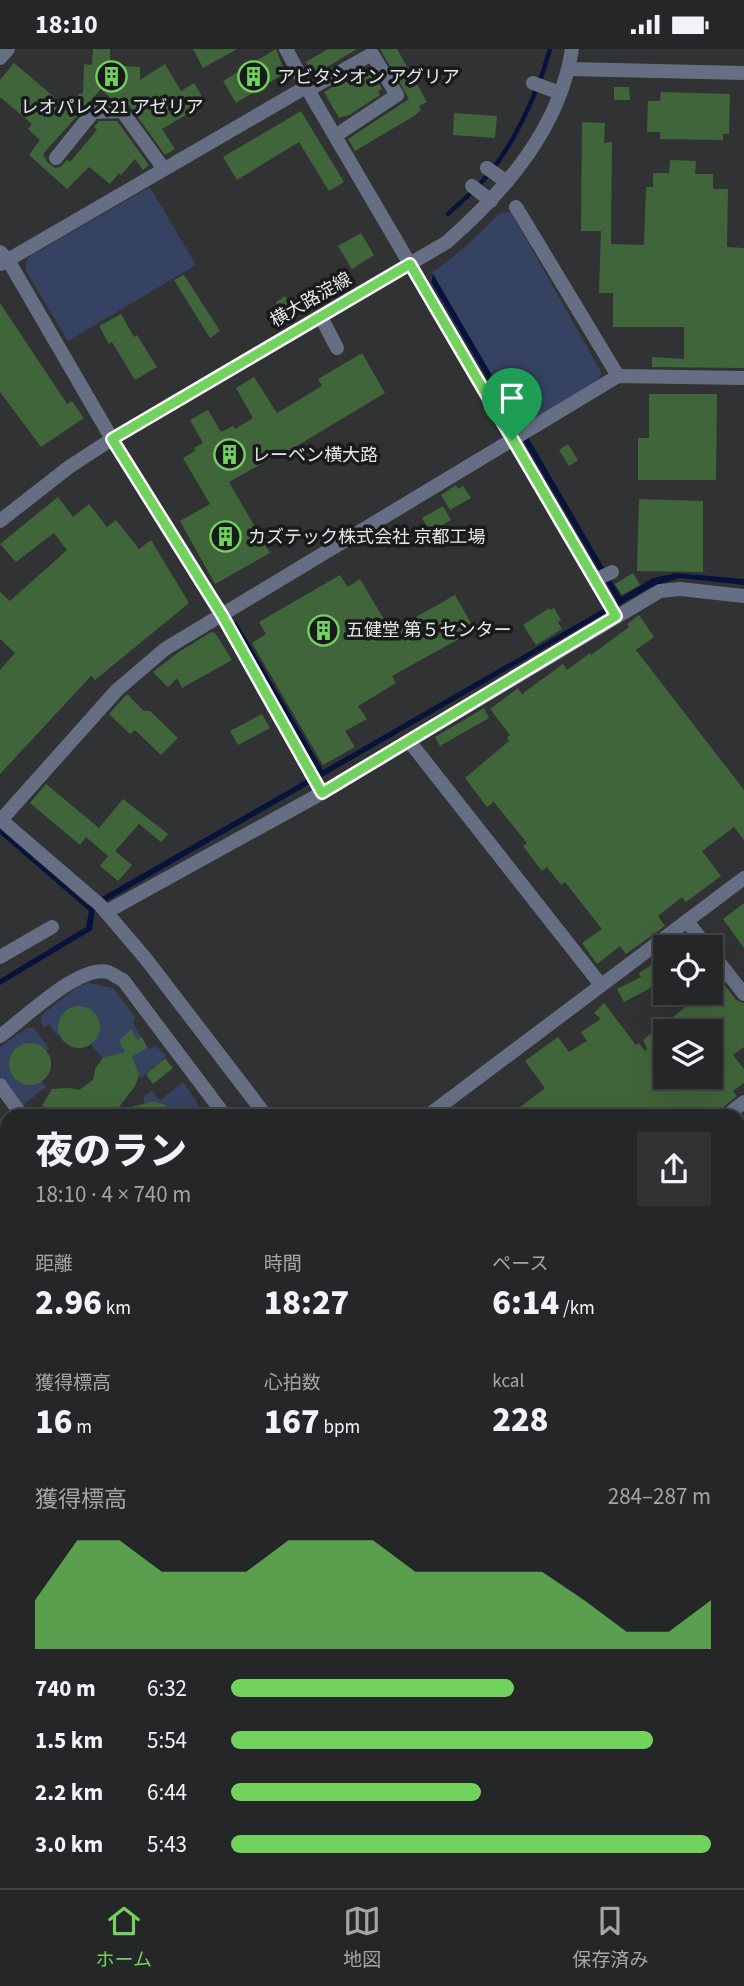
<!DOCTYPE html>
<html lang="ja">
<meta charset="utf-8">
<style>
body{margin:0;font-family:"Source Sans 3","Noto Sans JP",sans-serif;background:#313233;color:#f1f3f6;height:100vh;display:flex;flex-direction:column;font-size:26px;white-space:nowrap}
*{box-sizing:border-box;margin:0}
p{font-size:23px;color:#a3a5a7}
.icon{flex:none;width:38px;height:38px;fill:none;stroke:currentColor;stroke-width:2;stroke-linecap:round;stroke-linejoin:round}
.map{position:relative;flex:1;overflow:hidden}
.details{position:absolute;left:0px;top:1060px;width:746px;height:779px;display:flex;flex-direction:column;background:#252627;border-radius:21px 21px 0 0;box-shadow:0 7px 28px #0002,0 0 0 2px #424344}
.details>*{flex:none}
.tools{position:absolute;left:653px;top:886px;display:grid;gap:14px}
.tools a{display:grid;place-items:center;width:70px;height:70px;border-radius:0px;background:#252627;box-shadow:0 7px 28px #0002,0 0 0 2px #424344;font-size:35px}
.pin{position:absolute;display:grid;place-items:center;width:60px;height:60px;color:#fff;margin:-72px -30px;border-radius:50% 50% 50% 0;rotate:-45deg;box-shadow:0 0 7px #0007}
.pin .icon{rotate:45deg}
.round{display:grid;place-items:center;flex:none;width:74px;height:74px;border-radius:0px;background:#313233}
.overview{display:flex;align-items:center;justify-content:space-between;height:119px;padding:0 35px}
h1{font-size:38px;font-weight:800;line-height:52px}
.figures{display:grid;grid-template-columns:repeat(3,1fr);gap:10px;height:119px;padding:7px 35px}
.figures div{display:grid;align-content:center}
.figures b{font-size:35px;font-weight:800}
.figures small{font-size:19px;font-weight:400}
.figures p{font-size:19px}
.chart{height:196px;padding:14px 35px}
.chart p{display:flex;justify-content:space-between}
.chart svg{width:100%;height:126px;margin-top:7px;fill:#71d35e;opacity:.7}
ul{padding:0 35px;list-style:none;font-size:23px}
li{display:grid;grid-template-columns:112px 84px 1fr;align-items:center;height:52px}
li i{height:18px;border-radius:9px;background:#71d35e}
.status{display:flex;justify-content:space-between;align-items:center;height:49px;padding:0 35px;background:#252627;direction:ltr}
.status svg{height:19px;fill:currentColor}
.dock{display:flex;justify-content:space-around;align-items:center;height:98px;border-top:2px solid #424344;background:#252627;font-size:19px;color:#a3a5a7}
.dock a{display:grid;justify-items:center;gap:4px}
.dock .current{color:#71d35e}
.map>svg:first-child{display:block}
.green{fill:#364261}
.water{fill:#07133a}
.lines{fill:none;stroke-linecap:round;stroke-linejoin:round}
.stream{stroke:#07133a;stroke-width:4.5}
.building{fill:#41653a;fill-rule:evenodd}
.minor{stroke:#656e83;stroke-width:14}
.major{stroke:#96a9d4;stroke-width:18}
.rail-casing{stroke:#9c9d9e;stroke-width:7}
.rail{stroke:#191a1b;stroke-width:4.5;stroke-dasharray:13;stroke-linecap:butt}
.route-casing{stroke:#fff;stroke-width:14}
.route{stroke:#71d35e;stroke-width:9}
.labels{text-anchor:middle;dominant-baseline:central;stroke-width:7;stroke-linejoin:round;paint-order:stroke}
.poi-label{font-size:18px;fill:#e6e7e8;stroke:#191a1b;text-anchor:start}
.street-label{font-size:18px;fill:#e6e7e8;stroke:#191a1b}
</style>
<div class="status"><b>18:10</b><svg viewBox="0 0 49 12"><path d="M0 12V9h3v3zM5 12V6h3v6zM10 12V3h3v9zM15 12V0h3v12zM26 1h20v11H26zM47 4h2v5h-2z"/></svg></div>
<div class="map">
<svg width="744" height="1839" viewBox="0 0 744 1839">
<rect width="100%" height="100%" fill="#313234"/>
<g class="green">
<polygon points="150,138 196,216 68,292 26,222 26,213 30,207"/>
<polygon points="511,163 601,323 598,334 524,377 513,373 430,233 433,223 463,200 500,164"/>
<polygon points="87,934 113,939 133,965 135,969 133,974 149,1001 156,997 166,1007 141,1029 122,1009 104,1011 84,987 57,987 49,975 43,979 41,969 44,964 79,937"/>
<polygon points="27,979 34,979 49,999 46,1002 42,1032 46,1038 23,1056 0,1027 0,998"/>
<polygon points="183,1033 197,1053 199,1067 143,1068 144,1047 152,1042 160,1051"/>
<polygon points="744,1504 744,1588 739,1591 739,1507"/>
<polygon points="744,1738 744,1839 599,1839 607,1832 738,1832 739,1741"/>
<polygon points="295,1832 386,1832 383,1839 292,1839"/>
</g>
<g class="water">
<polygon points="433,225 621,548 653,529 676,524 744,530 744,536 680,529 651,538 95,859 92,881 0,936 0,930 86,878 89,862 0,785 0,780 88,856 318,724 234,577 236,572 323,721 617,552 431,233"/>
<polygon points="744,1590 744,1733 739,1737 738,1593"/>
<polygon points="394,1832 601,1832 593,1839 390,1839"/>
</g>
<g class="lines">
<path class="stream" d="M448 165C458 155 470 146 480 135 512 101 538 44 550 0"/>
</g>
<g class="building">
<polygon points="93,0 110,0 110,16 140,18 140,31 165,15 181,42 194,34 206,54 162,80 175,100 165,106 129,56 126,53 115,53 101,40 43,105 47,113 55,119 60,118 67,111 70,113 97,81 94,78 99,72 117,72 149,116 143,121 135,110 121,126 119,124 110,135 89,118 67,140 29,106 40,91 28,80 32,75 0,48 0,31 14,14 67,59 79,45 83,44 84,15 92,16"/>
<polygon points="193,0 237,0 203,19"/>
<polygon points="276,0 285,24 236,54 223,32"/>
<polygon points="328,0 357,0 314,26 306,13"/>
<polygon points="380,0 397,0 427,53 419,57 421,61 414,67 355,102 348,90 409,50"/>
<polygon points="365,20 366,22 370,20 382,40 378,42 380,46 349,66 339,69 324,43"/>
<polygon points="614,38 629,38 630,51 614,51"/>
<polygon points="661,43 730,45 729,85 723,85 723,91 660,90 660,83 647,83 648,52 660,52"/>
<polygon points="301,62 344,133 329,142 299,93 237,131 223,108"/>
<polygon points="454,64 497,67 495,89 453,86"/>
<polygon points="582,73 605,74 604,94 612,93 611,195 644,196 646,138 653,138 653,124 669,124 670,111 696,112 695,125 713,125 713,140 728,140 727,198 744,199 744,319 652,318 652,308 684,310 684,278 613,278 613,244 599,244 601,182 581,182"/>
<polygon points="361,184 374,206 352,220 338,197"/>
<polygon points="184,226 220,282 210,289 174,231"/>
<polygon points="285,247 295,263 285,269 276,253"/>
<polygon points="0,254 67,355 72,352 84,369 41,398 0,343"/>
<polygon points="121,265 134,288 137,286 157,318 135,331 112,293 109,295 99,277"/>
<polygon points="362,304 385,344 285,404 284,402 229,433 270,504 215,535 180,472 210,455 183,409 195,402 194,399 203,394 190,371 208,361 221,383 233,377 235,380 253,369 236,339 254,328 277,364 322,337 318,330"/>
<polygon points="649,345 717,345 716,431 638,431 638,389 649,389"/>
<polygon points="568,395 578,411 569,417 559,401"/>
<polygon points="456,436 458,440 463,437 471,449 450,461 441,446"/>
<polygon points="58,448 73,468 89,455 107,478 116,471 139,500 151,491 189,554 95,631 91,627 0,725 0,621 15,604 0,590 0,543 10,552 67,501 54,484 16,513 0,495"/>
<polygon points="639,450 703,452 703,523 637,522"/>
<polygon points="443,457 451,471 431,483 422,469"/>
<polygon points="633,524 640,536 622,546 615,535"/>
<polygon points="340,526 348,538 360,530 391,582 455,546 475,581 392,627 396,634 358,657 367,670 345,682 355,698 323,716 252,594 266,585 259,573"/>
<polygon points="549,559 550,561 554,559 561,571 558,573 562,580 536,596 523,576"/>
<polygon points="639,566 654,588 636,601 744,741 744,791 734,778 702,802 721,827 686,853 682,848 658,867 665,877 626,905 620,897 597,915 582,894 602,880 565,833 561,836 547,818 542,822 523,797 527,794 494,753 487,758 465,729 509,692 507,688 510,686 490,660 518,639 522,645 563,615 567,621 590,604 591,606 629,578 627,575"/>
<polygon points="211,583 215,584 232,611 182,639 177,629 168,638 153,623 179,603"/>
<polygon points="127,645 144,662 150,662 178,689 161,706 135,681 130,685 109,665"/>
<polygon points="484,659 489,669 440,697 435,688"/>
<polygon points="262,665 270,679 238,696 230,682"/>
<polygon points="46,735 99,779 123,750 168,785 161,793 139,775 115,802 132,816 118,832 100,817 108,807 86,788 80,796 30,754"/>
<polygon points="744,854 744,899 723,870"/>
<polygon points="665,900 665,928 647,941 624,953 617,940 641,928 639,924 658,912 655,908"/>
<path d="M721 931 736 951 744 954V998L733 1006 744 1020V1034L733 1042 737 1047 711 1068H507L545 1039 525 1012 558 988 569 1003 587 992 581 983 601 970 594 964 604 954 636 996 639 994 645 1002 647 1000 643 991 705 943H710V939ZM665 982H710V1027H665Z"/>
<circle cx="79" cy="978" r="21"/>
<polygon points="131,980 137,991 142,988 147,999 132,1007 139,1026 135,1037 116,1062 154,1052 165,1056 177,1068 41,1068 43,1055 52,1040 69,1039 79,1041 93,1031 95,1020 103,1009 125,1003 119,992"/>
<circle cx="30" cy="1015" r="21"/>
<polygon points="165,1009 173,1019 153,1035 146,1025"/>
</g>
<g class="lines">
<g class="minor">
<polyline points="286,0 308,41 616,567"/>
<polyline points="0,9 8,0"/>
<polyline points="569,20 744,24"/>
<polyline points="533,34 560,44"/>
<polyline points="308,41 372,5 397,46 335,87"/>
<polyline points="56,109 93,63 122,62 164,120"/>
<polyline points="487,119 507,133"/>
<polyline points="472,137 491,152"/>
<polyline points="516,158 618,327"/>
<polyline points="0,203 8,211 112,390 222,566 322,744"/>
<polyline points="1,215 306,38"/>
<polyline points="321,268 337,299"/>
<path d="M0 472 69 418 112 390 447 193C505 142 560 79 572 0"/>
<polyline points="595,531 612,523"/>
<polyline points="409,692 601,936"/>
<polyline points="0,770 100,856 146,910 267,1068"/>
<polyline points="1,771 117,641 165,600 618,327 744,329"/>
<polyline points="106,863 322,744 660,542 680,540 744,547"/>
<polyline points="687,872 707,898"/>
<polyline points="710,902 744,945"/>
<polyline points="0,908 52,878"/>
<path d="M0 987C24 970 79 915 108 923 113 925 118 929 123 931L226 1068"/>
<polyline points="0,1036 23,1068"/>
<polyline points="426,1068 744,829"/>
<polyline points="725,1068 744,1053"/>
<polyline points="0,1180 7,1175"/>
<polyline points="738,1397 744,1395"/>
<polyline points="0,1555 7,1560"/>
<polyline points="0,1669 7,1677"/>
<polyline points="195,1839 198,1832"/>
</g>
<g class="major">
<polyline points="738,1489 744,1487"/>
<polyline points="280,1839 283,1832"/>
</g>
<defs>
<g id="rail">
<polyline points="738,1435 744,1433"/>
<polyline points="233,1839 235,1832"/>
</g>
</defs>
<use href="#rail" class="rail-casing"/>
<use href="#rail" class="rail"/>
</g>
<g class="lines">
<defs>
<polygon id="route" points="410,215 616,567 322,744 222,566 112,390"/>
</defs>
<use href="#route" class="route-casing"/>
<use href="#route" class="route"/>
</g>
<defs>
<symbol id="building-ring" viewBox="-11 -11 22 22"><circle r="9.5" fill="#191a1b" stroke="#71d35e" stroke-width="1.5"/><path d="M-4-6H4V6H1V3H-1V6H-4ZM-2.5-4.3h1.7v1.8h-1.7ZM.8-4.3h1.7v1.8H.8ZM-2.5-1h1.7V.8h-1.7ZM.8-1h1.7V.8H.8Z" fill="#71d35e"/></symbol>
</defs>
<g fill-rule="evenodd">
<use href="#building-ring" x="94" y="10" width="35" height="35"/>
<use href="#building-ring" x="236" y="10" width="35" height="35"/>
<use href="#building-ring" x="212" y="388" width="35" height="35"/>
<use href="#building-ring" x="208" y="470" width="35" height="35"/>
<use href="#building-ring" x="306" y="564" width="35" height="35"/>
</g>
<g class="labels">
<g class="poi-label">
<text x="277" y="28">アビタシオン アグリア</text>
<text x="112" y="58" text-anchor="middle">レオパレス21 アゼリア</text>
<text x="252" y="406">レーベン横大路</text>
<text x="248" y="488">カズテック株式会社 京都工場</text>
<text x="346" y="581">五健堂 第５センター</text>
</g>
<g class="street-label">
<text transform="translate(311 251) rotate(-30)">横大路淀線</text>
</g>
</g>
</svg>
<div class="tools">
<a><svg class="icon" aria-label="locate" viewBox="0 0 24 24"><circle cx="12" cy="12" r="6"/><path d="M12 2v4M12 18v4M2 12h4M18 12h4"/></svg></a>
<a><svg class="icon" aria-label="layers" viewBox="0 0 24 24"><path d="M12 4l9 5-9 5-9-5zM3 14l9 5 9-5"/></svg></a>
</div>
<div class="pin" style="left:512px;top:391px;background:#1e9e55"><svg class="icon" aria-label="arrive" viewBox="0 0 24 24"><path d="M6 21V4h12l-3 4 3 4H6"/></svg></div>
<section class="details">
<div class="overview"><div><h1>夜のラン</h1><p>18:10 · 4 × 740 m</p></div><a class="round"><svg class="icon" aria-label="share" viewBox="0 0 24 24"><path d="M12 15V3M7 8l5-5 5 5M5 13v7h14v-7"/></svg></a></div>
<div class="figures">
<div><p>距離</p><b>2.96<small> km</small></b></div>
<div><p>時間</p><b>18:27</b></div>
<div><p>ペース</p><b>6:14<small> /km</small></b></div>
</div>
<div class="figures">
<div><p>獲得標高</p><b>16<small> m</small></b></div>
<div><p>心拍数</p><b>167<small> bpm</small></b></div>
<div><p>kcal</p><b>228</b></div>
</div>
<div class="chart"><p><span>獲得標高</span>284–287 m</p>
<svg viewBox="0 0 160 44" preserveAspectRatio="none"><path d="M0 44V27L10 6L20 6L30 17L40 17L50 17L60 6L70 6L80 6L90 17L100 17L110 17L120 17L130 27L140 38L150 38L160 27V44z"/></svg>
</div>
<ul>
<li><b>740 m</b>6:32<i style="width:59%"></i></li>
<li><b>1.5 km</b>5:54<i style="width:88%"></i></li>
<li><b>2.2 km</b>6:44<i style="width:52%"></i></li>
<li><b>3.0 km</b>5:43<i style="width:100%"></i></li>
</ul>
</section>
</div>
<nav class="dock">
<a class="current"><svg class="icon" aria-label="home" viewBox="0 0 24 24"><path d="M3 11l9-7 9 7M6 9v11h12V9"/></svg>ホーム</a>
<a><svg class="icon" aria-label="map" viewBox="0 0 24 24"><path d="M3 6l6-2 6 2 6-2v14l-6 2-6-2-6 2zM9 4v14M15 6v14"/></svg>地図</a>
<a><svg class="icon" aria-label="saved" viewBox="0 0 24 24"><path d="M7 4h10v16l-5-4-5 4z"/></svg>保存済み</a>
</nav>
